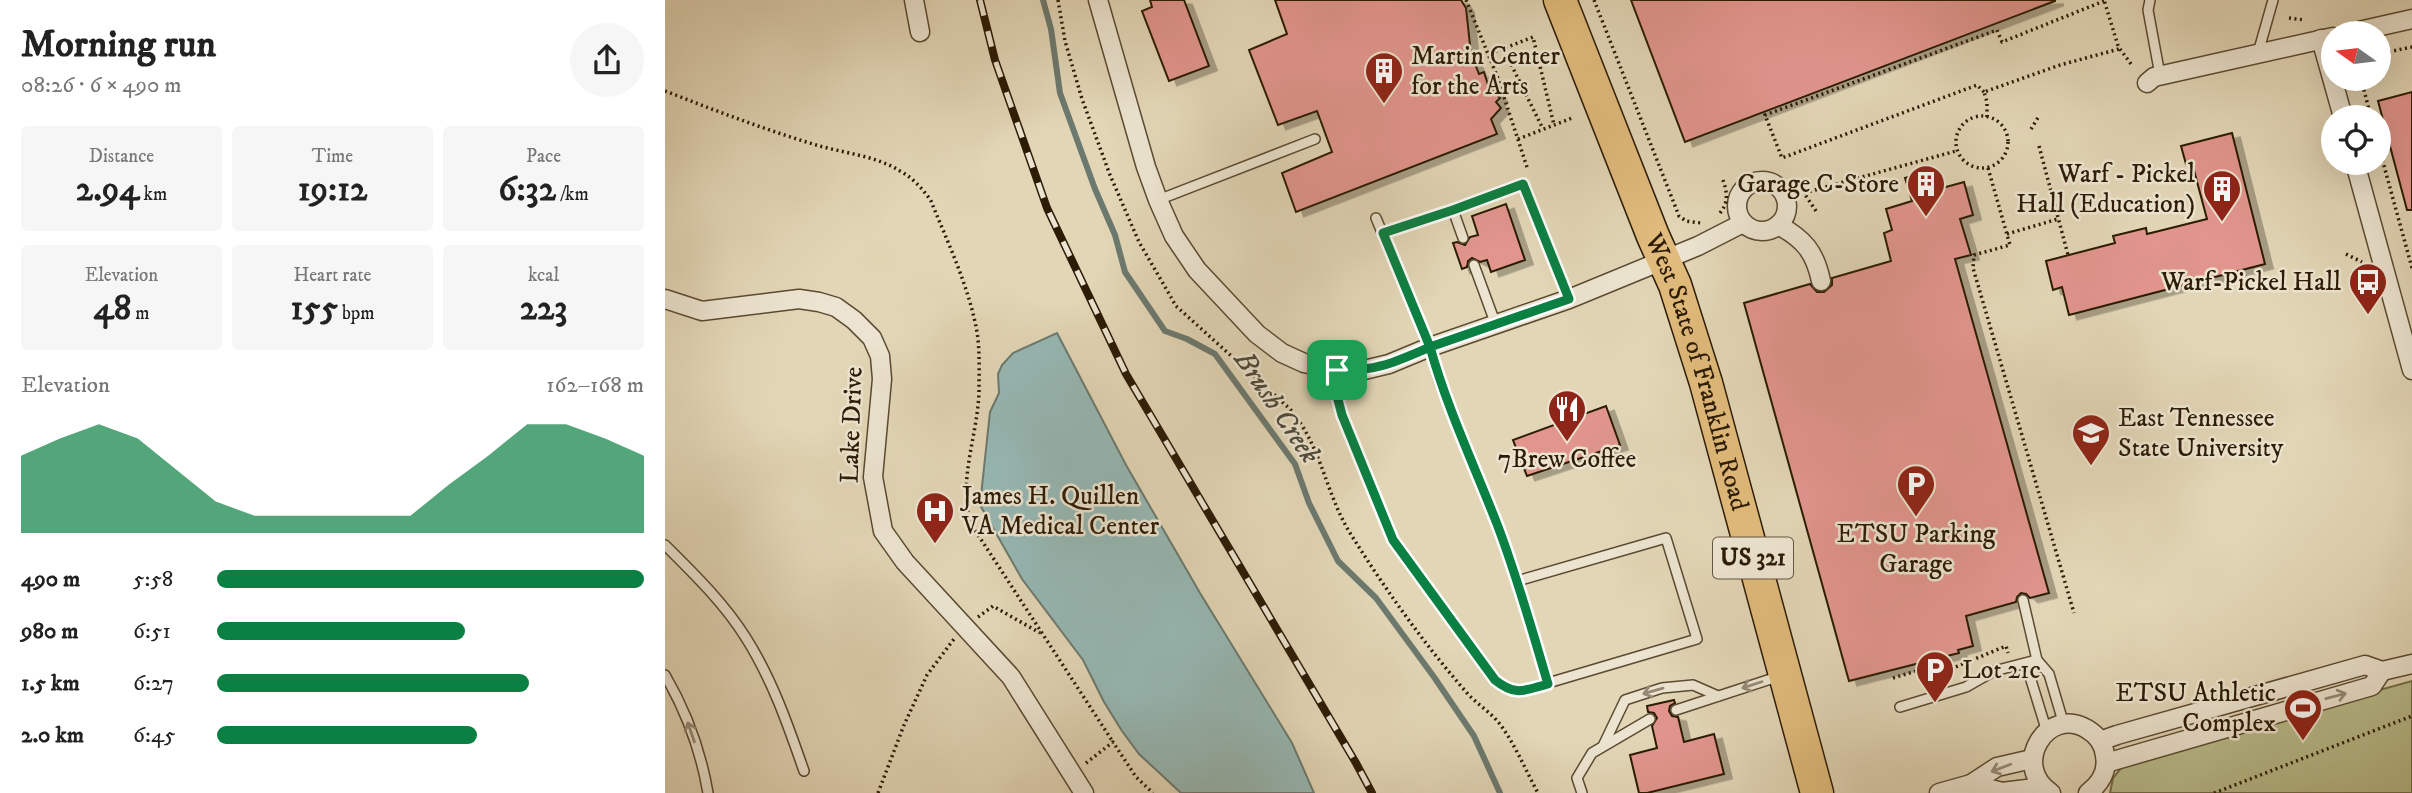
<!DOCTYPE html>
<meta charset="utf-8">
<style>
body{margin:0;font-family:"IM FELL DW Pica",serif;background:#f6f6f6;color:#222;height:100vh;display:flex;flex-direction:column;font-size:26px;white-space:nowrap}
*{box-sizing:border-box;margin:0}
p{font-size:23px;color:#767676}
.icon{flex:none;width:38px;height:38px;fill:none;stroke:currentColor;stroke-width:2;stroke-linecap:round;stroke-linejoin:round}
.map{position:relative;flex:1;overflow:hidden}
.panel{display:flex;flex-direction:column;background:#fff;width:665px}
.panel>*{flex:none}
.needle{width:46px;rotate:284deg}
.controls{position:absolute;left:1656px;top:21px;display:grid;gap:14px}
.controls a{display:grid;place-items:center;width:70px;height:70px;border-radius:50%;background:#fff;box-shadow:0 7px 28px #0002;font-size:35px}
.pin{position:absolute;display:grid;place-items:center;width:60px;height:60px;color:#fff;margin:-30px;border-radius:14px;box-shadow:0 4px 10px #0006}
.round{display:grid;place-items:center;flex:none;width:74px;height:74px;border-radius:37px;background:#f6f6f6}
.head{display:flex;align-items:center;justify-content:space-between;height:119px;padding:0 21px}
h1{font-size:38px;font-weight:800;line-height:52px}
.stats{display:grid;grid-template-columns:repeat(3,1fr);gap:10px;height:119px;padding:7px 21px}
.stats div{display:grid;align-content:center;border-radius:7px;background:#f6f6f6;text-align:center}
.stats b{font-size:35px;font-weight:800}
.stats small{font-size:19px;font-weight:400}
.stats p{font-size:19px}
.chart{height:196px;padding:14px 21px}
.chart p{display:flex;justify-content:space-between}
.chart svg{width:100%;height:126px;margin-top:7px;fill:#0b8043;opacity:.7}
ul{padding:0 21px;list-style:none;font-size:23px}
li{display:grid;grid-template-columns:112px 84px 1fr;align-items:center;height:52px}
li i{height:18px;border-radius:9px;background:#0b8043}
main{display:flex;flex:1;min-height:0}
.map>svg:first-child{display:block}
.green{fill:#b8bc8b;stroke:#726c48;stroke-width:2}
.water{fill:#96b8b4;stroke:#6c796e;stroke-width:2}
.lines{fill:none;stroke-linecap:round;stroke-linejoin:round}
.stream{stroke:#6c796e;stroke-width:6}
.building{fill:#e1958d;stroke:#2c1b05;stroke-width:2;filter:url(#shadow)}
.lane-casing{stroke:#5a4a31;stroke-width:12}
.street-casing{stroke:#5a4a31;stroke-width:21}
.highway-casing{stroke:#2c1b05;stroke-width:35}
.path{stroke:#2c1b05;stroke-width:3.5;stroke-dasharray:2 3.5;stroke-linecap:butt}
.lane{stroke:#ece4d0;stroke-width:9}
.street{stroke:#ece4d0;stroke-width:18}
.highway{stroke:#e1bb7b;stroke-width:32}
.rail-casing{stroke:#2c1b05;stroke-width:8}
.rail{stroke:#ece4d0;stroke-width:5;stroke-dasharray:16;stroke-linecap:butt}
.oneway{stroke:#968a75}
.route-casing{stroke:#fff;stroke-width:14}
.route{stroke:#0b8043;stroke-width:9}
.labels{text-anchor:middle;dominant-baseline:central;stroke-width:5;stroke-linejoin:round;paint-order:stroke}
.shield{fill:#ece4d0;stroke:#665742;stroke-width:2}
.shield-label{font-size:24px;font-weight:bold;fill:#2c1b05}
.poi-label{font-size:26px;fill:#2c1b05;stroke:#ece4d0;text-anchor:start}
.street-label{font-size:26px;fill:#2c1b05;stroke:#ece4d0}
.water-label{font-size:28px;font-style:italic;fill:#4c4a3a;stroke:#ece4d0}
</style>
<main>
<section class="panel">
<div class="head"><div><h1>Morning run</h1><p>08:26 · 6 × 490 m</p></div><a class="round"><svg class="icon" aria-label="share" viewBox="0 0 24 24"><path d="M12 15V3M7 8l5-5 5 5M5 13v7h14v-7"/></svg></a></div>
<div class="stats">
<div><p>Distance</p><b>2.94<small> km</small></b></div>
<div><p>Time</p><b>19:12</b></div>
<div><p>Pace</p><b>6:32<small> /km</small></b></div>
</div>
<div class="stats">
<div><p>Elevation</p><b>48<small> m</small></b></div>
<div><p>Heart rate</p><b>155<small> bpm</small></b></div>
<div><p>kcal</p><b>223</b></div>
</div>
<div class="chart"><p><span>Elevation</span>162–168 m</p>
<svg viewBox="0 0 160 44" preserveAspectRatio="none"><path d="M0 44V17L10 11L20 6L30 11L40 22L50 33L60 38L70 38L80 38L90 38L100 38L110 27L120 17L130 6L140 6L150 11L160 17V44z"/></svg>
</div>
<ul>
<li><b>490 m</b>5:58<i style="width:100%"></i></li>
<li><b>980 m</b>6:51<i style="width:58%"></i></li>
<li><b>1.5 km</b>6:27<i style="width:73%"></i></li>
<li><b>2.0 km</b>6:45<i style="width:61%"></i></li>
</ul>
</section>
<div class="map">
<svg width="1747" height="793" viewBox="0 0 1747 793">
<defs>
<filter id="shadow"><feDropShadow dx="8" dy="4.5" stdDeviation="0" flood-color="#0004"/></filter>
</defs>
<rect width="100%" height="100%" fill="#e2d6b6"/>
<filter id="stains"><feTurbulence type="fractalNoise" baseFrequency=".00286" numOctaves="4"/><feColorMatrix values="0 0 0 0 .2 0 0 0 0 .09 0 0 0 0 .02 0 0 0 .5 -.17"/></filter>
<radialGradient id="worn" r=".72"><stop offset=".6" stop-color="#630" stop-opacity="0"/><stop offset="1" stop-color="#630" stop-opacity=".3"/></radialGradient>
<polygon class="green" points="1747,681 1747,793 1445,793 1448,778 1457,767 1575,729"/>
<polygon class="water" points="392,333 461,465 535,593 627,743 649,793 516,793 474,754 457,731 439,702 418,660 357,579 315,505 325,412 334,393 333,374 337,365 348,353"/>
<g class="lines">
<polyline class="stream" points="378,0 386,29 395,93 430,189 450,235 460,272 500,331 522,339 550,354 630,464 644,503 673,561 711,598 769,677 809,736 835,793"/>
</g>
<g class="building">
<polygon points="485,0 519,0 544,66 504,81 477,11 487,7"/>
<polygon points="610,0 796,0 801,8 806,54 814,74 819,72 823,85 835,98 831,102 836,108 826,119 832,134 631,212 617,173 667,152 652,111 613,125 584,50 622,34"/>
<polygon points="966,0 1390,0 1390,1 1020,142"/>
<polygon points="1747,92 1747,210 1742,210 1713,101"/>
<polygon points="1567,133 1600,264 1404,315 1397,287 1388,290 1381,261 1450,243 1448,236 1481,228 1482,234 1542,219 1527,163 1521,164 1516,146"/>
<polygon points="1264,171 1270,190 1299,182 1308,215 1295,219 1306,255 1290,259 1384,593 1365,598 1361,594 1356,593 1352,597 1351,602 1301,616 1308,646 1293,650 1294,653 1184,681 1079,303 1145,284 1152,292 1159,292 1167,285 1167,278 1226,261 1219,233 1227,230 1221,209 1247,201 1240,178"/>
<polygon points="841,204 860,260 826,272 822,260 815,262 807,258 803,261 802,267 797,269 788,243 792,242 800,245 805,237 813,235 807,216"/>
<polygon points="941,406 955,445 862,476 848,440"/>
<polygon points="1009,700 1010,703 1005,706 1004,711 1007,716 1013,717 1019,742 1049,734 1059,774 982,793 974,793 965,755 992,748 987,726 992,718 989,713 983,712 982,706"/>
</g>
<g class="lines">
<defs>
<g id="lane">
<polyline points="1485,0 1483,10 1495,75"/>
<polyline points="1593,53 1608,0"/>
<polyline points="493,200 650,139"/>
<polyline points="788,210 798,238"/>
<polyline points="718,233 788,210 858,184 904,299"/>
<polyline points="809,265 831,325"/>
<path d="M672 370V396L677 415 728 540 830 680C850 697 860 690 883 683L852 581 832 525 774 380 765 347 711 218"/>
<path d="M0 545C29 574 59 603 81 638 107 679 123 725 139 771"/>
<polyline points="852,581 1001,538 1032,639 883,683"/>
<polyline points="1358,600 1372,660 1384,674 1399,725"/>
<polyline points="1372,660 1366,680 1382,732"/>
<path d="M0 675C21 711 36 752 43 793"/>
<polyline points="1235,707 1301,687 1329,671 1372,660"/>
<polyline points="1011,710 1115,676"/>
<polyline points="938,746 960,700 997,688 1028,685 1053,696"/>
<polyline points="917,793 912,778 927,753 985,719"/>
</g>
<g id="street">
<polyline points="249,0 255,32"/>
<polyline points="433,0 481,167 493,200 509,236 532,270 592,334 617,353 639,363 672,370 695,371 724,364 765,347 904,299 1033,246 1078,223"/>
<polyline points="1685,33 1747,19"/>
<polyline points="1656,39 1678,117"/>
<polyline points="1482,83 1489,77 1668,37"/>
<polyline points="1690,163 1747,370"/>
<circle cx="1097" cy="206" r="25"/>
<path d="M1113 225C1139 239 1150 252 1156 281"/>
<polyline points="0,299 37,311 134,299 154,302 171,307 189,320 207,338 215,356 217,379 208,477 218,531 240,562 346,677 419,793"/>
<polyline points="1435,741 1452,735 1700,665 1717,671 1747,664"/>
<polyline points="1441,763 1707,686 1717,671"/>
<polyline points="1306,784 1337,792 1378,787"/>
<polyline points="1274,793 1306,784 1332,767 1367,759"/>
<path d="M1386 793C1345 766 1382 705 1422 729 1432 735 1439 744 1440 756 1443 771 1435 784 1423 793"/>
</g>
<g id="highway">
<path id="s1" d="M895 0 988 236 1010 285 1041 383 1152 793"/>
</g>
</defs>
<use href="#lane" class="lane-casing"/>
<use href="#street" class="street-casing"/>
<use href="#highway" class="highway-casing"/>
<g class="path">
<path d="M393 0 400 41 417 99 445 175 474 242 511 306 625 409C657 447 660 492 685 533 720 589 759 644 802 693 812 704 825 712 834 723 849 742 861 771 873 793"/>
<polyline points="801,0 832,76 863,170"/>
<polyline points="929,0 1014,216 1021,221 1036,223"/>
<polyline points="1624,18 1640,20"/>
<polyline points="1455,49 1466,64"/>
<polyline points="839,50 878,129"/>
<polyline points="825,54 868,37 889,125"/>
<polyline points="1713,54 1747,47"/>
<polyline points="1696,79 1706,117"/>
<path d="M0 91C49 110 98 129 148 144 176 153 210 155 235 171 248 178 258 189 266 201 283 243 304 287 312 332 315 351 314 372 314 391 313 435 292 482 306 524L448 742"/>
<polyline points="1319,92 1312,85 1117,158 1100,115 1332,30 1337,42 1439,1"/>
<circle cx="1317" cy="142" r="26"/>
<polyline points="1322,117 1322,102 1319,92 1395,65 1454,49 1439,0"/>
<polyline points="1366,129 1374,116"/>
<polyline points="853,139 907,118"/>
<polyline points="1713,144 1747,268"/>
<polyline points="1374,146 1403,255"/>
<polyline points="1323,168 1345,245 1309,255 1308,268 1409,613"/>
<polyline points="1151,211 1139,193 1291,151"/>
<path d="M1055 213C1064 202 1062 192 1058 180"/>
<polyline points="1342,234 1393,219"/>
<polyline points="1681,254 1697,262"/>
<polyline points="313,617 328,606 375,633"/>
<polyline points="1228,678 1278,663 1281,671 1341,646 1343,653"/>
<polyline points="421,763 448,742 471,777 488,793"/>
<polyline points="213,793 239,725 262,675 289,639"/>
<polyline points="1549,793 1747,716"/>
</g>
<use href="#lane" class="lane"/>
<use href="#street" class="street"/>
<use href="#highway" class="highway"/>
<defs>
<polyline id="rail" points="315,0 330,60 382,208 461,374 691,763 707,793"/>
</defs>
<use href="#rail" class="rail-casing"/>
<use href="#rail" class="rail"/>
</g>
<defs><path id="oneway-shaft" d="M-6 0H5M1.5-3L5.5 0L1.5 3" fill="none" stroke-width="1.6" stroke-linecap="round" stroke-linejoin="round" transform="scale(1.75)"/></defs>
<g class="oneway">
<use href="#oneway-shaft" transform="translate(1087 685) rotate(162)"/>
<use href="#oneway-shaft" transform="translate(988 691) rotate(164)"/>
<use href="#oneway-shaft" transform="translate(1671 696) rotate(-15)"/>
<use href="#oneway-shaft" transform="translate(26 732) rotate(-109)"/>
<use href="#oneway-shaft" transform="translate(1336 768) rotate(159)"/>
</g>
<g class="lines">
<defs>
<path id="route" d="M672 370V396L677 415 728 540 830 680C851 697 860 690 883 684 867 630 852 576 832 524 809 465 782 408 765 347L904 299 858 184 788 210 718 233 765 347C730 362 710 372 672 370"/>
</defs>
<use href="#route" class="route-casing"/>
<use href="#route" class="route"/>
</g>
<defs>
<symbol id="building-pin" viewBox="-11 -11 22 30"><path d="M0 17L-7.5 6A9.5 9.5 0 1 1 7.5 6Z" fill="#8f2418" stroke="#ece4d0"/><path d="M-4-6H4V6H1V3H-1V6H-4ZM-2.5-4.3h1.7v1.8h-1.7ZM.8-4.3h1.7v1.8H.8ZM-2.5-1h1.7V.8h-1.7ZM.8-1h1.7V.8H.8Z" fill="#fff"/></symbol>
<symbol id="bus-pin" viewBox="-11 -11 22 30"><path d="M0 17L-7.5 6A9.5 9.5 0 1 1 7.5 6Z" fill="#8f2418" stroke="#ece4d0"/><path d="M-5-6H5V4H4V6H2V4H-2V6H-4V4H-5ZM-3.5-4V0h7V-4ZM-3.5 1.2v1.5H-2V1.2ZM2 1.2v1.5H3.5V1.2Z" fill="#fff"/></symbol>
<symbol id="restaurant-pin" viewBox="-11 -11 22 30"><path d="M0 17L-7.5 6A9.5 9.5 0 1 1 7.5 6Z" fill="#8f2418" stroke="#ece4d0"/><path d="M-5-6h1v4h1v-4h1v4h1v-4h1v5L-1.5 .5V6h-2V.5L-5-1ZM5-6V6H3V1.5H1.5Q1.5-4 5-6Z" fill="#fff"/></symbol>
<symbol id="university-pin" viewBox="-11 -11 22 30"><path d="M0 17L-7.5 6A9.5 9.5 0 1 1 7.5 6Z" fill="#8f2418" stroke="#ece4d0"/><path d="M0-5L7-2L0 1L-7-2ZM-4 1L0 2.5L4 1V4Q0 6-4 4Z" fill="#fff"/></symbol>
<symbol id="parking-pin" viewBox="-11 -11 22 30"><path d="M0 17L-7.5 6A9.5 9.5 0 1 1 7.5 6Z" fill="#8f2418" stroke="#ece4d0"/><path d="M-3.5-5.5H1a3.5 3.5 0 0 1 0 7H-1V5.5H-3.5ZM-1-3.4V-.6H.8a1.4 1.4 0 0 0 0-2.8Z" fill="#fff"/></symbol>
<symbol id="hospital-pin" viewBox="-11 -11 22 30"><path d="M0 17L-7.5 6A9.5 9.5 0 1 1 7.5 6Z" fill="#8f2418" stroke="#ece4d0"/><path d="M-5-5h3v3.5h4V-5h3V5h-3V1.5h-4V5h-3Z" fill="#fff"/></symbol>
<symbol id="stadium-pin" viewBox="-11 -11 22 30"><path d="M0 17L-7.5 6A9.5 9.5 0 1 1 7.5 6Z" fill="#8f2418" stroke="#ece4d0"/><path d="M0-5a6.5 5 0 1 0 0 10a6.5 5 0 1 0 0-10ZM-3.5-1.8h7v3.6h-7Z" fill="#fff"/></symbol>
</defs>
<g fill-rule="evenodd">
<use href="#building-pin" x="697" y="49" width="44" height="60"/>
<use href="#building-pin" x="1239" y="162" width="44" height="60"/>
<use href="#building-pin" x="1535" y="167" width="44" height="60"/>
<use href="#bus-pin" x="1681" y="260" width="44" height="60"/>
<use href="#restaurant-pin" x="880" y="387" width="44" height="60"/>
<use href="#university-pin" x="1404" y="411" width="44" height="60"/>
<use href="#parking-pin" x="1229" y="462" width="44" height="60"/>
<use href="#hospital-pin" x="248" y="489" width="44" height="60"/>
<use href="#parking-pin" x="1248" y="648" width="44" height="60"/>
<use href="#stadium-pin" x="1616" y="686" width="44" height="60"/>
</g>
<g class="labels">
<rect class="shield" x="1048" y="537.5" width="80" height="41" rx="5"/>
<g class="shield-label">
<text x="1088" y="558">US 321</text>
</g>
<g class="poi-label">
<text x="746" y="56">Martin Center<tspan x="746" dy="30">for the Arts</tspan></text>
<text x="1530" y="174" text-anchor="end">Warf - Pickel<tspan x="1530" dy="30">Hall (Education)</tspan></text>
<text x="1234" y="184" text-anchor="end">Garage C-Store</text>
<text x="1676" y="282" text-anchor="end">Warf-Pickel Hall</text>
<text x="1453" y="418">East Tennessee<tspan x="1453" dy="30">State University</tspan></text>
<text x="902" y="459" text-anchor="middle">7Brew Coffee</text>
<text x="297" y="496">James H. Quillen<tspan x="297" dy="30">VA Medical Center</tspan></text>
<text x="1251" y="534" text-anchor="middle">ETSU Parking<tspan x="1251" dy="30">Garage</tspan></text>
<text x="1297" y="670">Lot 21c</text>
<text x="1611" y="693" text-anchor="end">ETSU Athletic<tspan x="1611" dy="30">Complex</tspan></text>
</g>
<g class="street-label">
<text stroke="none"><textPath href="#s1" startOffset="397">West State of Franklin Road</textPath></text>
<text transform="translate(187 425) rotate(-88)">Lake Drive</text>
</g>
<g class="water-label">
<text transform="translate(612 407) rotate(56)">Brush Creek</text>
</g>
</g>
<rect width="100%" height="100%" filter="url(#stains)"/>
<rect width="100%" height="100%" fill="url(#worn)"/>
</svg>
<div class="controls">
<a><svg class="needle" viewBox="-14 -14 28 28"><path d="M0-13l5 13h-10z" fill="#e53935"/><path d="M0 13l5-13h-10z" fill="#767676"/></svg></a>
<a><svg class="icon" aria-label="locate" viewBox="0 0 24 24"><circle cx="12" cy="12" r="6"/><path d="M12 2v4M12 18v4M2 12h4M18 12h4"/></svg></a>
</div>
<div class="pin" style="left:672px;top:370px;background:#1e9e55"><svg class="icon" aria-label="arrive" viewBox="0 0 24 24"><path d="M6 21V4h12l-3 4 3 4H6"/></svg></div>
</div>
</main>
